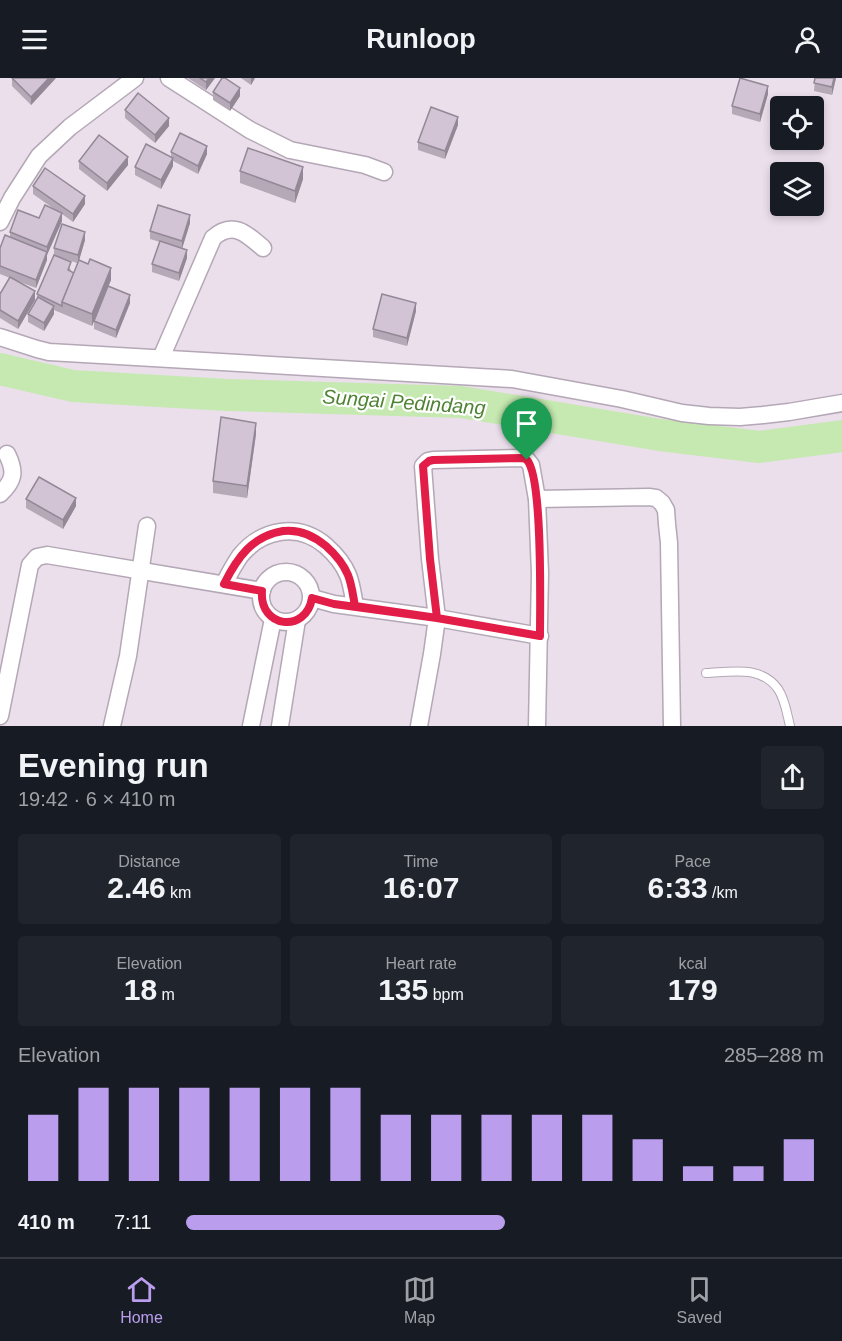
<!DOCTYPE html>
<meta charset="utf-8">
<style>
body{margin:0;font-family:Arial,sans-serif;background:#20242c;color:#f1f3f6;height:100vh;display:flex;flex-direction:column;font-size:22px;white-space:nowrap}
*{box-sizing:border-box;margin:0}
p{font-size:20px;color:#9ea1a6}
.icon{flex:none;width:33px;height:33px;fill:none;stroke:currentColor;stroke-width:2;stroke-linecap:round;stroke-linejoin:round}
.map{position:relative;height:648px;overflow:hidden}
.drawer{display:flex;flex-direction:column;background:#171b24;flex:1}
.drawer>*{flex:none}
.tools{position:absolute;left:770px;top:18px;display:grid;gap:12px}
.tools a{display:grid;place-items:center;width:54px;height:54px;border-radius:6px;background:#171b24;box-shadow:0 3px 9px #0003;font-size:30px}
.pin{position:absolute;display:grid;place-items:center;width:51px;height:51px;color:#fff;margin:-62px -26px;border-radius:50% 50% 50% 0;rotate:-45deg;box-shadow:0 0 6px #0007}
.pin .icon{rotate:45deg}
.round{display:grid;place-items:center;flex:none;width:63px;height:63px;border-radius:6px;background:#20242c}
.overview{display:flex;align-items:center;justify-content:space-between;height:102px;padding:0 18px}
h1{font-size:33px;font-weight:600;line-height:45px}
.stats{display:grid;grid-template-columns:repeat(3,1fr);gap:9px;height:102px;padding:6px 18px}
.stats div{display:grid;align-content:center;border-radius:6px;background:#20242c;text-align:center}
.stats b{font-size:30px;font-weight:600}
.stats small{font-size:16px;font-weight:400}
.stats p{font-size:16px}
.chart{height:168px;padding:12px 18px}
.chart p{display:flex;justify-content:space-between}
.chart svg{width:100%;height:108px;margin-top:6px;stroke:#ba9eed;stroke-width:6}
ul{padding:0 18px;list-style:none;font-size:20px}
li{display:grid;grid-template-columns:96px 72px 1fr;align-items:center;height:45px}
li i{height:15px;border-radius:8px;background:#ba9eed}
header{display:flex;justify-content:space-between;align-items:center;height:78px;padding:0 18px;background:#171b24;font-size:27px;font-weight:600}
.menu{display:flex;justify-content:space-around;align-items:center;height:84px;border-top:2px solid #363941;background:#171b24;font-size:16px;color:#9ea1a6}
.menu a{display:grid;justify-items:center;gap:3px}
.menu .selected{color:#ba9eed}
.map>svg:first-child{display:block}
.residential{fill:#ebdfec;fill-rule:evenodd}
.lines{fill:none;stroke-linecap:round;stroke-linejoin:round}
.river{stroke:#c5e9b0;stroke-width:32}
.service-casing{stroke:#b4a7b6;stroke-width:10}
.minor-casing{stroke:#b4a7b6;stroke-width:19}
.service{stroke:#fff;stroke-width:8}
.minor{stroke:#fff;stroke-width:16}
.wall{fill:#b5a8b7;fill-rule:evenodd}
.shaded-wall{fill:#938895}
.building{fill:#d2c3d5;stroke:#938895;stroke-width:1.5}
.route-casing{stroke:#fff;stroke-width:12}
.route{stroke:#e11d48;stroke-width:8}
.labels{text-anchor:middle;dominant-baseline:central;stroke-width:4.5;stroke-linejoin:round;paint-order:stroke}
.water-label{font-size:20px;font-style:italic;fill:#4f8334;stroke:#fff}
</style>
<header><svg class="icon" aria-label="menu" viewBox="0 0 24 24"><path d="M4 6h16M4 12h16M4 18h16"/></svg>Runloop<svg class="icon" aria-label="person" viewBox="0 0 24 24"><circle cx="12" cy="8" r="4"/><path d="M4 21q1-7 8-7t8 7"/></svg></header>
<div class="map">
<svg width="842" height="648" viewBox="0 0 842 648">
<rect width="100%" height="100%" fill="#f4ecf4"/>
<path class="residential" d="M0 0H842V648H0ZM780 28H813V62H780ZM780 94H813V128H780Z"/>
<g class="lines">
<polyline class="river" points="0,291 73,308 227,317 461,324 660,357 760,369 842,358"/>
<defs>
<path id="service" d="M706 595C731 594 761 587 778 611 785 621 787 636 790 648"/>
<g id="minor">
<polyline points="169,0 250,52 290,72 365,87 384,94"/>
<polyline points="0,144 12,120 39,78 70,49 135,0"/>
<polyline points="0,259 37,271 49,274 512,301 622,321 682,335 709,338 740,339 763,337 789,334 842,325"/>
<path d="M161 280 213 160C233 142 247 156 263 170"/>
<path d="M0 416C14 403 16 394 7 376"/>
<polyline points="537,421 649,419 656,420 662,425 666,432 667,446 669,465 672,648"/>
<circle cx="286" cy="519" r="25"/>
<path d="M224 506C229 496 234 487 240 478 262 451 298 444 326 468 335 476 343 485 348 497 352 507 353 518 355 528"/>
<polyline points="312,520 334,526 437,540 540,558"/>
<polyline points="0,638 30,487 37,479 47,477 262,513"/>
<polyline points="112,648 128,578 147,448"/>
<polyline points="251,648 273,541"/>
<polyline points="280,648 297,542"/>
<polyline points="419,648 432,576 437,540 430,481 423,388 428,383 433,382 523,380 527,382 531,387 537,421 540,495 537,648"/>
</g>
</defs>
<use href="#service" class="service-casing"/>
<use href="#minor" class="minor-casing"/>
<use href="#service" class="service"/>
<use href="#minor" class="minor"/>
</g>
<g class="wall">
<polygon points="12,0 56,0 31,27 12,8"/>
<polygon points="188,0 215,0 206,12"/>
<polygon points="241,0 255,0 251,7"/>
<polygon points="815,0 836,0 832,17 814,13"/>
<polygon points="213,14 240,18 230,33 213,22"/>
<polygon points="768,16 760,44 732,36 732,28"/>
<polygon points="125,32 169,48 155,65 125,40"/>
<polygon points="458,47 445,81 418,72 418,64"/>
<polygon points="171,74 207,76 198,96 173,83 173,88 161,111 135,97 135,89 171,79"/>
<polygon points="79,83 128,87 107,113 79,91"/>
<polygon points="240,93 303,101 295,125 240,105"/>
<polygon points="33,108 85,126 73,144 62,136 62,143 47,177 47,182 36,210 17,203 35,222 18,251 0,240 0,216 10,200 0,196 0,170 10,159 10,154 57,133 33,116"/>
<polygon points="190,145 182,170 187,180 179,203 152,194 152,186 160,164 150,161 150,153"/>
<path d="M85 162 79 182 111 202 108 208 130 225 116 260 94 251V243L98 233 92 248 54 232V236L44 253 28 244V236L37 221V216L54 177V170ZM62 180 77 185 74 195 70 193 71 192Z"/>
<polygon points="416,233 407,268 373,259 373,251"/>
<polygon points="256,356 247,420 213,415 213,403"/>
<polygon points="26,421 76,428 63,451 26,430"/>
</g>
<g class="shaded-wall">
<polygon points="49,0 56,0 31,27 31,19"/>
<polygon points="209,0 215,0 206,12 206,4"/>
<polygon points="251,0 255,0 251,7"/>
<polygon points="834,0 836,0 832,17 832,9"/>
<polygon points="768,8 768,16 760,44 760,36"/>
<polygon points="240,10 240,18 230,33 230,25"/>
<polygon points="458,39 458,47 445,81 445,73"/>
<polygon points="169,40 169,48 155,65 155,57"/>
<polygon points="207,68 207,76 198,96 198,88"/>
<polygon points="128,79 128,87 107,113 107,105"/>
<polygon points="173,80 173,88 161,111 161,102"/>
<polygon points="303,89 303,101 295,125 295,113"/>
<polygon points="85,118 85,126 73,144 73,136"/>
<polygon points="62,135 62,143 47,177 47,169"/>
<polygon points="190,137 190,145 182,171 182,163"/>
<polygon points="85,154 85,162 78,186 78,177"/>
<polygon points="187,172 187,180 179,203 179,195"/>
<polygon points="47,174 47,182 36,210 36,202"/>
<polygon points="111,190 111,202 92,248 92,236"/>
<polygon points="35,213 35,222 18,251 18,243"/>
<polygon points="130,217 130,225 116,260 116,252"/>
<polygon points="416,225 416,233 407,268 407,260"/>
<polygon points="54,228 54,236 44,253 44,245"/>
<polygon points="256,345 256,356 247,420 247,408"/>
<polygon points="76,420 76,428 63,451 63,442"/>
</g>
<g class="building">
<polygon points="12,0 49,0 31,19"/>
<polygon points="200,0 209,0 206,4"/>
<polygon points="222,0 225,0 240,10 230,25 213,14"/>
<polygon points="740,0 768,8 760,36 732,28"/>
<polygon points="815,0 834,0 832,9 814,5"/>
<polygon points="138,15 169,40 155,57 125,32"/>
<polygon points="431,29 458,39 445,73 418,64"/>
<polygon points="180,55 207,68 198,88 171,74"/>
<polygon points="99,57 128,79 107,105 79,83"/>
<polygon points="146,66 173,80 161,102 135,89"/>
<polygon points="248,70 303,89 295,113 240,93"/>
<polygon points="45,90 85,118 73,136 33,108"/>
<polygon points="45,127 62,135 47,169 10,154 18,132 39,140"/>
<polygon points="158,127 190,137 182,163 150,153"/>
<polygon points="62,146 85,154 78,177 54,170"/>
<polygon points="5,157 47,174 36,202 0,188 0,170"/>
<polygon points="160,163 187,172 179,195 152,186"/>
<polygon points="54,177 71,184 68,192 74,195 62,224 62,228 37,216"/>
<polygon points="90,181 111,190 92,236 62,224 79,182 88,186"/>
<polygon points="10,199 35,213 18,243 0,232 0,216"/>
<polygon points="108,208 130,217 116,252 94,243"/>
<polygon points="382,216 416,225 407,260 373,251"/>
<polygon points="38,219 54,228 44,245 28,236"/>
<polygon points="221,339 256,345 247,408 213,403"/>
<polygon points="39,399 76,420 63,442 26,421"/>
</g>
<g class="lines">
<defs>
<path id="route" d="M527 382 523 380 433 382 429 383 423 388 430 481 437 540 355 528C353 518 352 507 348 497 343 485 335 476 326 468 313 457 299 451 283 453 252 458 237 480 224 506L262 513C259 550 306 556 312 520L334 526 437 540 540 558C540 528 543 400 527 382"/>
</defs>
<use href="#route" class="route-casing"/>
<use href="#route" class="route"/>
</g>
<g class="labels">
<g class="water-label">
<text transform="translate(404 324) rotate(4)">Sungai Pedindang</text>
</g>
</g>
</svg>
<div class="tools">
<a><svg class="icon" aria-label="locate" viewBox="0 0 24 24"><circle cx="12" cy="12" r="6"/><path d="M12 2v4M12 18v4M2 12h4M18 12h4"/></svg></a>
<a><svg class="icon" aria-label="layers" viewBox="0 0 24 24"><path d="M12 4l9 5-9 5-9-5zM3 14l9 5 9-5"/></svg></a>
</div>
<div class="pin" style="left:527px;top:382px;background:#1e9e55"><svg class="icon" aria-label="arrive" viewBox="0 0 24 24"><path d="M6 21V4h12l-3 4 3 4H6"/></svg></div>
</div>
<section class="drawer">
<div class="overview"><div><h1>Evening run</h1><p>19:42 · 6 × 410 m</p></div><a class="round"><svg class="icon" aria-label="share" viewBox="0 0 24 24"><path d="M12 15V3M7 8l5-5 5 5M5 13v7h14v-7"/></svg></a></div>
<div class="stats">
<div><p>Distance</p><b>2.46<small> km</small></b></div>
<div><p>Time</p><b>16:07</b></div>
<div><p>Pace</p><b>6:33<small> /km</small></b></div>
</div>
<div class="stats">
<div><p>Elevation</p><b>18<small> m</small></b></div>
<div><p>Heart rate</p><b>135<small> bpm</small></b></div>
<div><p>kcal</p><b>179</b></div>
</div>
<div class="chart"><p><span>Elevation</span>285–288 m</p>
<svg viewBox="0 0 160 44" preserveAspectRatio="none"><path d="M5 44V17M15 44V6M25 44V6M35 44V6M45 44V6M55 44V6M65 44V6M75 44V17M85 44V17M95 44V17M105 44V17M115 44V17M125 44V27M135 44V38M145 44V38M155 44V27"/></svg>
</div>
<ul>
<li><b>410 m</b>7:11<i style="width:50%"></i></li>
</ul>
</section>
<nav class="menu">
<a class="selected"><svg class="icon" aria-label="home" viewBox="0 0 24 24"><path d="M3 11l9-7 9 7M6 9v11h12V9"/></svg>Home</a>
<a><svg class="icon" aria-label="map" viewBox="0 0 24 24"><path d="M3 6l6-2 6 2 6-2v14l-6 2-6-2-6 2zM9 4v14M15 6v14"/></svg>Map</a>
<a><svg class="icon" aria-label="saved" viewBox="0 0 24 24"><path d="M7 4h10v16l-5-4-5 4z"/></svg>Saved</a>
</nav>
